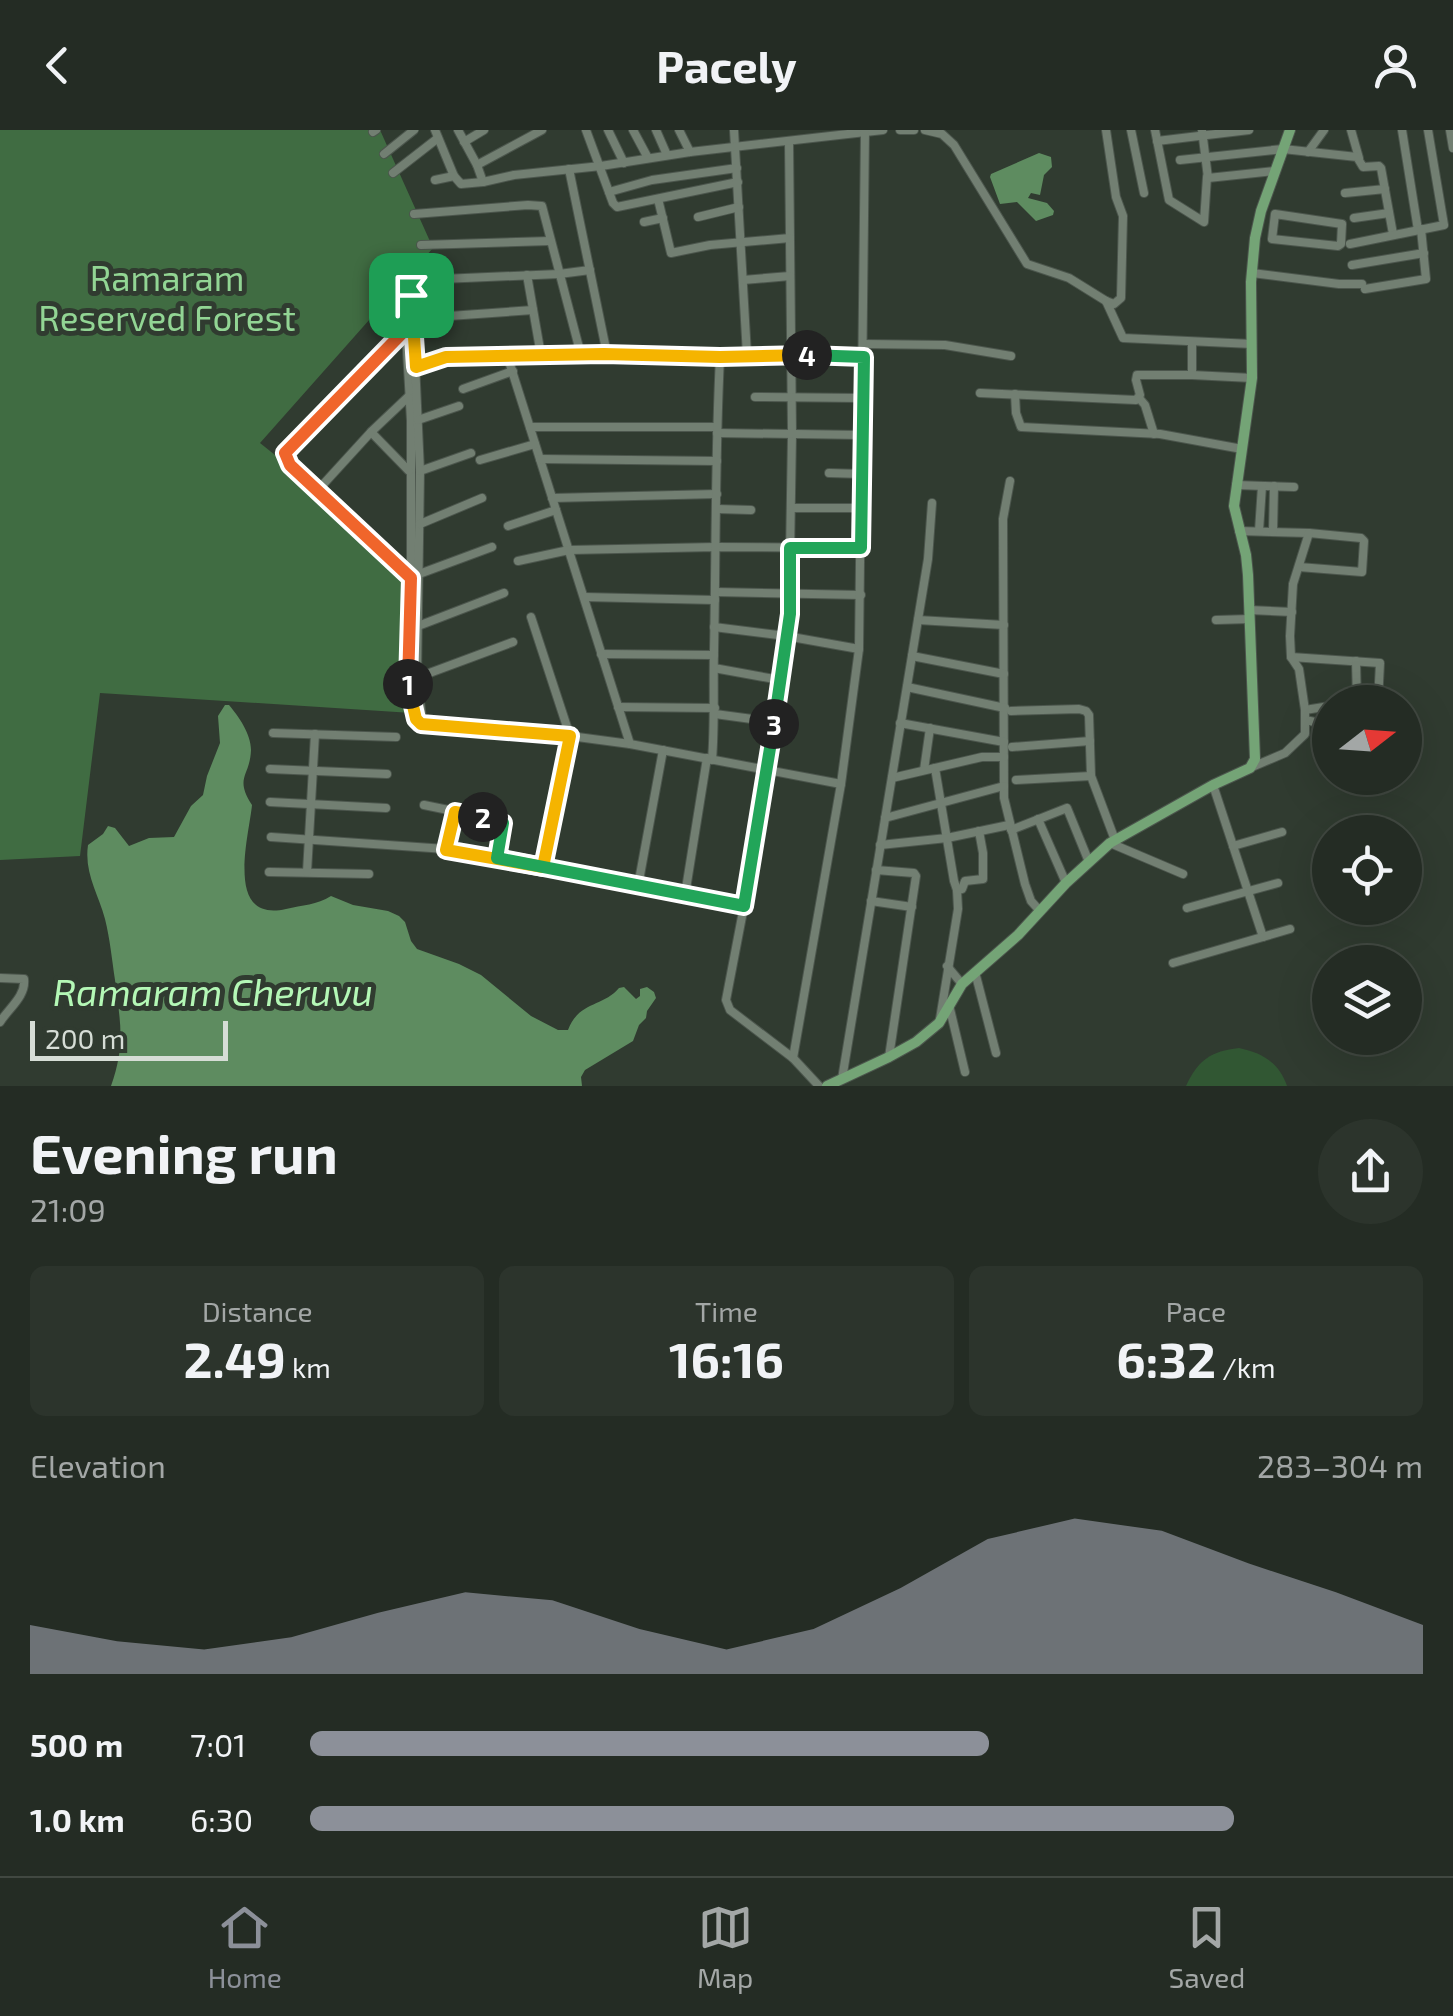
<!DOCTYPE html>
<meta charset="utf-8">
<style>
body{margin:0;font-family:"Exo 2",sans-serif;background:#2c342c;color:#f1f3f6;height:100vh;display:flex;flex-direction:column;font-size:38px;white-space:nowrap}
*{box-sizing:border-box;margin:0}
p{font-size:32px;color:#a3a7a6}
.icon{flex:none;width:55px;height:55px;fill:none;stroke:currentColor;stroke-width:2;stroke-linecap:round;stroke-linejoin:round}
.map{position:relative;height:956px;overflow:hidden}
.sheet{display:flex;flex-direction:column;background:#242c24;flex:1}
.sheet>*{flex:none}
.needle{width:65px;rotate:73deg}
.fabs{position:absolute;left:1312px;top:555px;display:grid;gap:20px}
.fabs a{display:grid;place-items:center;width:110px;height:110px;border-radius:50%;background:#242c24;box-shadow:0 10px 40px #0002,0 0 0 2px #414841;font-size:50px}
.scale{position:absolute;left:30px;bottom:25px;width:198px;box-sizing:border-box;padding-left:10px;border:5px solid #d6ddd6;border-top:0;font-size:28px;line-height:35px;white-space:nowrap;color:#d6ddd6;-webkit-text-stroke:8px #303b30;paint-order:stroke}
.pin{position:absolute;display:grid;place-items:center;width:85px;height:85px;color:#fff;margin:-42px;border-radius:20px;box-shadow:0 5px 15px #0006}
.km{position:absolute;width:50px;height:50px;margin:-25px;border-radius:50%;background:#222;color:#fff;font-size:28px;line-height:50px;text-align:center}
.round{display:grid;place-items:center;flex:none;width:105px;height:105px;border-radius:52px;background:#2c342c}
.overview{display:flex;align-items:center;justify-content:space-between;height:170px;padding:0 30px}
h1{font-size:55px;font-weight:700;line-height:75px}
.figures{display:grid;grid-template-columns:repeat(3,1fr);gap:15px;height:170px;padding:10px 30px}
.figures div{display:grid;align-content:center;border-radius:15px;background:#2c342c;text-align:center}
.figures b{font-size:50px;font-weight:700}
.figures small{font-size:28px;font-weight:400}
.figures p{font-size:28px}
.chart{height:280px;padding:20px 30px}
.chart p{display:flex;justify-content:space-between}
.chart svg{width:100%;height:180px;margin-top:10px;fill:#8c9099;opacity:.7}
ul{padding:0 30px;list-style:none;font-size:32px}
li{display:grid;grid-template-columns:160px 120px 1fr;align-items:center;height:75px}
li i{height:25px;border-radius:12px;background:#8c9099}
header{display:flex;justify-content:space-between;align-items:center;height:130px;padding:0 30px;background:#242c24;font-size:45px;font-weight:700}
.tabs{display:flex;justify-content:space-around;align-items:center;height:140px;border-top:2px solid #414841;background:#242c24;font-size:28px;color:#a3a7a6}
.tabs a{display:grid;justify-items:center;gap:5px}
.tabs .selected{color:#8c9099}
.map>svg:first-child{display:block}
.green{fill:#315733}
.forest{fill:#406c42}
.water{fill:#5e8c60}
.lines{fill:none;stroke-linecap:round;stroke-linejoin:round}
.minor-casing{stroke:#4c564d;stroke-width:10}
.major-casing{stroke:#4c564d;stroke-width:12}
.minor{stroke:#727f72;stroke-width:8}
.major{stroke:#74a476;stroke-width:10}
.split-1-casing{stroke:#fff;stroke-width:20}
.split-2-casing{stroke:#fff;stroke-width:20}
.split-3-casing{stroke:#fff;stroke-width:20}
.split-4-casing{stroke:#fff;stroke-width:20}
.split-5-casing{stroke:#fff;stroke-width:20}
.split-1{stroke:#f0652b;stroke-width:12}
.split-2{stroke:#f5b400;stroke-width:12}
.split-3{stroke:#22a559;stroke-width:12}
.split-4{stroke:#22a559;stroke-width:12}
.split-5{stroke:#f5b400;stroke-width:12}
.labels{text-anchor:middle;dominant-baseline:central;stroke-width:10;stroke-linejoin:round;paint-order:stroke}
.park-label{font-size:35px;fill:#92d594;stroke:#303b30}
.water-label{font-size:38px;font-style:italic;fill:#b4f8b6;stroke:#303b30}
</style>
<header><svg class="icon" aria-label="back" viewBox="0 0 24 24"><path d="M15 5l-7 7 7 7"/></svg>Pacely<svg class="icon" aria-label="person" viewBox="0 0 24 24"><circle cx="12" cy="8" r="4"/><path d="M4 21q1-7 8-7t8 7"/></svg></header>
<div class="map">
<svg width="1453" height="956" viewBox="0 0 1453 956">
<rect width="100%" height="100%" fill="#303b30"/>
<path class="green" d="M1239 918C1263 923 1279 933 1287 956H1186C1198 930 1211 921 1239 918Z"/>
<polygon class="forest" points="0,0 380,0 433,118 260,313 420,441 412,583 100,563 80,726 0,730"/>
<g class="water">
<polygon points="1039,23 1051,27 1052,37 1044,45 1040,65 1031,63 1028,68 1047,73 1054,81 1053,85 1036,91 1017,72 1000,74 990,47 991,44"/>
<path d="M225 575H229C239 587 251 604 251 620 250 647 234 647 252 675 249 707 224 793 286 779 302 775 317 775 331 766L353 775 388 781 399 786 405 792 411 811 417 819 459 834 481 845 531 886 558 900H568C579 871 603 877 619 858L624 857 636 869 640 866V859L647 857 654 862 656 868 647 881 646 888 639 895 633 911 585 940 581 947 582 956H111C126 914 120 892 115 850 112 830 110 809 105 789 98 763 84 743 88 715L103 704 108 696 115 698 129 716 149 708 174 707 191 676 203 665 207 646 220 613 218 586Z"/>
</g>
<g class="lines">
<defs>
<g id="minor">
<polyline points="435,0 454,46"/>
<polyline points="458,0 477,35"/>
<polyline points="586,0 613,73 617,77 738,52"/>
<polyline points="608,0 624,33"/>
<polyline points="633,0 648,28"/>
<polyline points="656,0 667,25"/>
<polyline points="679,0 690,22"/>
<polyline points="734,0 747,225"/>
<polyline points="900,0 914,0"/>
<polyline points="925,0 942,4 954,15 1027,134 1069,148 1106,171 1114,174 1121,168 1123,86 1116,67 1106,0"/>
<polyline points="1131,0 1144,63"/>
<polyline points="1155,0 1169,70 1204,92 1207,47"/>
<polyline points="1202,0 1208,48 1275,41"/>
<polyline points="1351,0 1359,28"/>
<polyline points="1402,0 1418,100"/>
<polyline points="1450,0 1453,18"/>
<polyline points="373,2 376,0"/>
<polyline points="1157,11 1249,0"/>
<polyline points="464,12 484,0"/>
<polyline points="789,12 792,304 789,485 744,776 726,870 730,880 793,928 819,956"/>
<polyline points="1308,22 1324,0"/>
<polyline points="384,24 414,0"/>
<polyline points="1180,30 1283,19 1357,27 1363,37 1379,36 1381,38 1393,104"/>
<polyline points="569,39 607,224"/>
<polyline points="393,43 438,8"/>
<polyline points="435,50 454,46 461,54 483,52 477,35 542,0"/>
<polyline points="483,52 514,45 601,36 690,22 883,0"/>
<polyline points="609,62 652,50 737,38"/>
<polyline points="1345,63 1385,59"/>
<polyline points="658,69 671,123 710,115 790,108"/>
<polyline points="414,84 528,75 542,76 581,225"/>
<polygon points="1275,84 1342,94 1341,114 1338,116 1272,109"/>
<polyline points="698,87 739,77"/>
<polyline points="1354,88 1389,83"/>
<polyline points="644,92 663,88"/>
<polyline points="1350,114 1444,95 1428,0"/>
<polyline points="421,115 550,111"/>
<polyline points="1352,135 1424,123"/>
<polyline points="1252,143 1339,154 1362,154"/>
<polyline points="527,145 541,225"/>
<polyline points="419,150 559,144 590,140"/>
<polyline points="743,150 790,146"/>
<polyline points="1365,159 1426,149 1421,99"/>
<polyline points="404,167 411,291 411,447 408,551 418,592 423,595 570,606 630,614 841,654"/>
<polyline points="404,167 405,164 412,167 420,341 417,548 422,588 426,594"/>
<polyline points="1106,171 1123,208 1252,214"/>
<polyline points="449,186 533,180"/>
<polyline points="413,192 285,323 287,330 411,447 492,417"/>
<polyline points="864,214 945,215 1011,226"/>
<polyline points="507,225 630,614"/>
<polyline points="416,237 446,227 507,225 604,224 720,227 791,225 864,227"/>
<polyline points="1192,245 1192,212"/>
<polyline points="463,259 513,241"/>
<polyline points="980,263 1136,270 1140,265 1136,250 1137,245 1192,245 1252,248"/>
<polyline points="1015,264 1016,283 1021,297 1160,304 1242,319"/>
<polyline points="755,267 863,268"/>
<polyline points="1139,268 1145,275 1154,304"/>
<polyline points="418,290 459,276"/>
<polyline points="530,297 717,297"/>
<polyline points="371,302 409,341"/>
<polyline points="717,303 862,305"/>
<polyline points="540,329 717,331"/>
<polyline points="480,330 535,314"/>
<polyline points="420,341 471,323"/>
<polyline points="829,343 862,344"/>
<polyline points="1010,351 1003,389 1004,668 1025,754 1031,771 1040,781"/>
<polyline points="1236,355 1294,357"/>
<polyline points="318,360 371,302 408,267"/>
<polyline points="552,368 717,364"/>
<polyline points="791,378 861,378"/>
<polyline points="717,379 751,380"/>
<polyline points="420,394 482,368"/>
<polyline points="508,396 556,380"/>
<polyline points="1239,401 1309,403 1361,408 1364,411 1362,442 1299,437"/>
<polyline points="1259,401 1262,356"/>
<polyline points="1273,402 1274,356"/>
<polyline points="518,431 569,420 716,417 861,418"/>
<polyline points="715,462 861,465"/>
<polyline points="584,467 715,470"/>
<polyline points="1249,480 1292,482"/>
<polyline points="531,487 570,606 543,737"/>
<polyline points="918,490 1004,495"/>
<polyline points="1216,490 1250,489"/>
<polyline points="418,496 504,463"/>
<polyline points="714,497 786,506 859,519"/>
<polyline points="601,524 714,525"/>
<polyline points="912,526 1004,544"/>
<polyline points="1291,527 1380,533 1378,572"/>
<polyline points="1356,531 1357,572"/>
<polyline points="714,538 780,550"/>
<polyline points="416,548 513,512"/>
<polyline points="907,557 1005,578"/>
<polyline points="618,577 715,578"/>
<polyline points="1305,580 1330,576"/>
<polyline points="1011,581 1079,579 1086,581 1089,585 1091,646 1115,710"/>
<polyline points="715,584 774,592"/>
<polyline points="1305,590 1330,595"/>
<polyline points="900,593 1004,612"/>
<polyline points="273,603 396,607"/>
<polyline points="1012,617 1090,611"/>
<path d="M712 630C715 593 713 558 714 521 716 423 715 325 720 227"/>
<polyline points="1252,637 1285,623 1305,604 1305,580 1299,539 1291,527 1290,506 1293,454 1309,403"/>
<polyline points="935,638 954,751 957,760 958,779 940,889"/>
<polyline points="270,639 387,644"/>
<polyline points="924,640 930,598"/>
<polyline points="892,648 982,627 1004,627"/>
<polyline points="1016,650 1091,646"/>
<polyline points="1213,655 1263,807"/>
<polyline points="270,672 386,678"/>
<polyline points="424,675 502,691 504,695 497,728"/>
<polyline points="885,688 1004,656"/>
<polyline points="1038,689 1066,753"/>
<polyline points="1011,700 1067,678 1089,732"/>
<polyline points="271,707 446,719 744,776"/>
<polyline points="1110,713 1183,744"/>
<polyline points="880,715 947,708 1009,695"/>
<polyline points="1233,716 1282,702"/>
<polyline points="446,719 455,682"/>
<polyline points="876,740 914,743 916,746 889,927"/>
<polyline points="269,742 369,744"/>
<polyline points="307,742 315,604"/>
<polyline points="638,756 663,620"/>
<polyline points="957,760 962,759 965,751 983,749 983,723 979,701"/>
<polyline points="685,765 707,628"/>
<polyline points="871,771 912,777"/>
<polyline points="1187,778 1278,753"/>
<polyline points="1173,833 1290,799"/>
<polyline points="947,836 962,854"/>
<polyline points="975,842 996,923"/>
<path d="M0 848 24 849C26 866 9 878 0 892"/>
<polyline points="949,875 965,942"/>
<polyline points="793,928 841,654 859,519 865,0"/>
<polyline points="842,949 928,429 932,373"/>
</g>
<polyline id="major" points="827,956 889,927 916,912 939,893 962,854 1018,805 1066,753 1110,713 1213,655 1250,638 1255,629 1248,445 1246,425 1234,376 1252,248 1251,152 1255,108 1261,81 1290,0"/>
</defs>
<use href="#minor" class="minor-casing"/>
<use href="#major" class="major-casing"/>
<use href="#minor" class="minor"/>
<use href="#major" class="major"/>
</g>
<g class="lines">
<defs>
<polyline id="split-1" points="408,554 411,448 290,335 285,323 413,192 411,165"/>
<polyline id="split-2" points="408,554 416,589 421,594 570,606 543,737 446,720 455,682 483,687"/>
<polyline id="split-3" points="483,687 503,693 497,728 744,776 774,594"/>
<polyline id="split-4" points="774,594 790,484 790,418 861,418 864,227 807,225"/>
<polyline id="split-5" points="411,165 406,164 404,166 405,198 413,192 416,237 446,227 604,224 720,227 807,225"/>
</defs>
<use href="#split-1" class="split-1-casing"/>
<use href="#split-2" class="split-2-casing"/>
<use href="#split-3" class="split-3-casing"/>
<use href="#split-4" class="split-4-casing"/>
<use href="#split-5" class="split-5-casing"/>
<use href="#split-1" class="split-1"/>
<use href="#split-2" class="split-2"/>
<use href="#split-3" class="split-3"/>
<use href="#split-4" class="split-4"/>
<use href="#split-5" class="split-5"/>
</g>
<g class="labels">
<g class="park-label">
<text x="167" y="147">Ramaram<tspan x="167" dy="40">Reserved Forest</tspan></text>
</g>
<g class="water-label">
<text x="213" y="861">Ramaram Cheruvu</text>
</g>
</g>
</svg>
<div class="fabs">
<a><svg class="needle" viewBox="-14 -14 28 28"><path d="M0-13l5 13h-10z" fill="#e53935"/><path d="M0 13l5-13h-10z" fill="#a3a7a6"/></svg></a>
<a><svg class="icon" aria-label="locate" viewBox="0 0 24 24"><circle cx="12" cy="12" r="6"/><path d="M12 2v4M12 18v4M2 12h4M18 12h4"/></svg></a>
<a><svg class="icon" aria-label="layers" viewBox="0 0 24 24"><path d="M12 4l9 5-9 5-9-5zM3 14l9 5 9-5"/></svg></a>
</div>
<div class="scale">200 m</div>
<div class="pin" style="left:411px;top:165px;background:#1e9e55"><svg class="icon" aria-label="arrive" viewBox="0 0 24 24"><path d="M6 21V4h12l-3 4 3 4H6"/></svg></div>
<b class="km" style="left:408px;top:554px">1</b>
<b class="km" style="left:483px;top:687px">2</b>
<b class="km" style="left:774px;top:594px">3</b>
<b class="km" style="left:807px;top:225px">4</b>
</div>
<section class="sheet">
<div class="overview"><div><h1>Evening run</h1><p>21:09</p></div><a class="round"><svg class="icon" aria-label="share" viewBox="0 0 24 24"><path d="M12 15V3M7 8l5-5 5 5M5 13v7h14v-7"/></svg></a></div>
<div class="figures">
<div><p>Distance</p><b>2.49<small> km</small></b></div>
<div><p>Time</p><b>16:16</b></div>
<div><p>Pace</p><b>6:32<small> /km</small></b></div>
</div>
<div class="chart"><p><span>Elevation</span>283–304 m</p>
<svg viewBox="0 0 160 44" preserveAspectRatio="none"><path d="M0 44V32L10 36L20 38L30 35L40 29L50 24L60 26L70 33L80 38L90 33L100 23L110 11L120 6L130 9L140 17L150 24L160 32V44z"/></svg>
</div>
<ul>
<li><b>500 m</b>7:01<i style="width:61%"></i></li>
<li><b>1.0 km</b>6:30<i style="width:83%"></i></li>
</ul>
</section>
<nav class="tabs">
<a class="selected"><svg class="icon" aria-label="home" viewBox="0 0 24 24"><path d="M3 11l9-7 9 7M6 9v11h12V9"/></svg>Home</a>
<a><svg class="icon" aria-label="map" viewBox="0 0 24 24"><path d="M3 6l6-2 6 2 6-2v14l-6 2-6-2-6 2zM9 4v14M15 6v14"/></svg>Map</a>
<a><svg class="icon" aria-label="saved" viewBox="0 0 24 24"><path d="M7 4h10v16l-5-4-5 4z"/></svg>Saved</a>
</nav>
